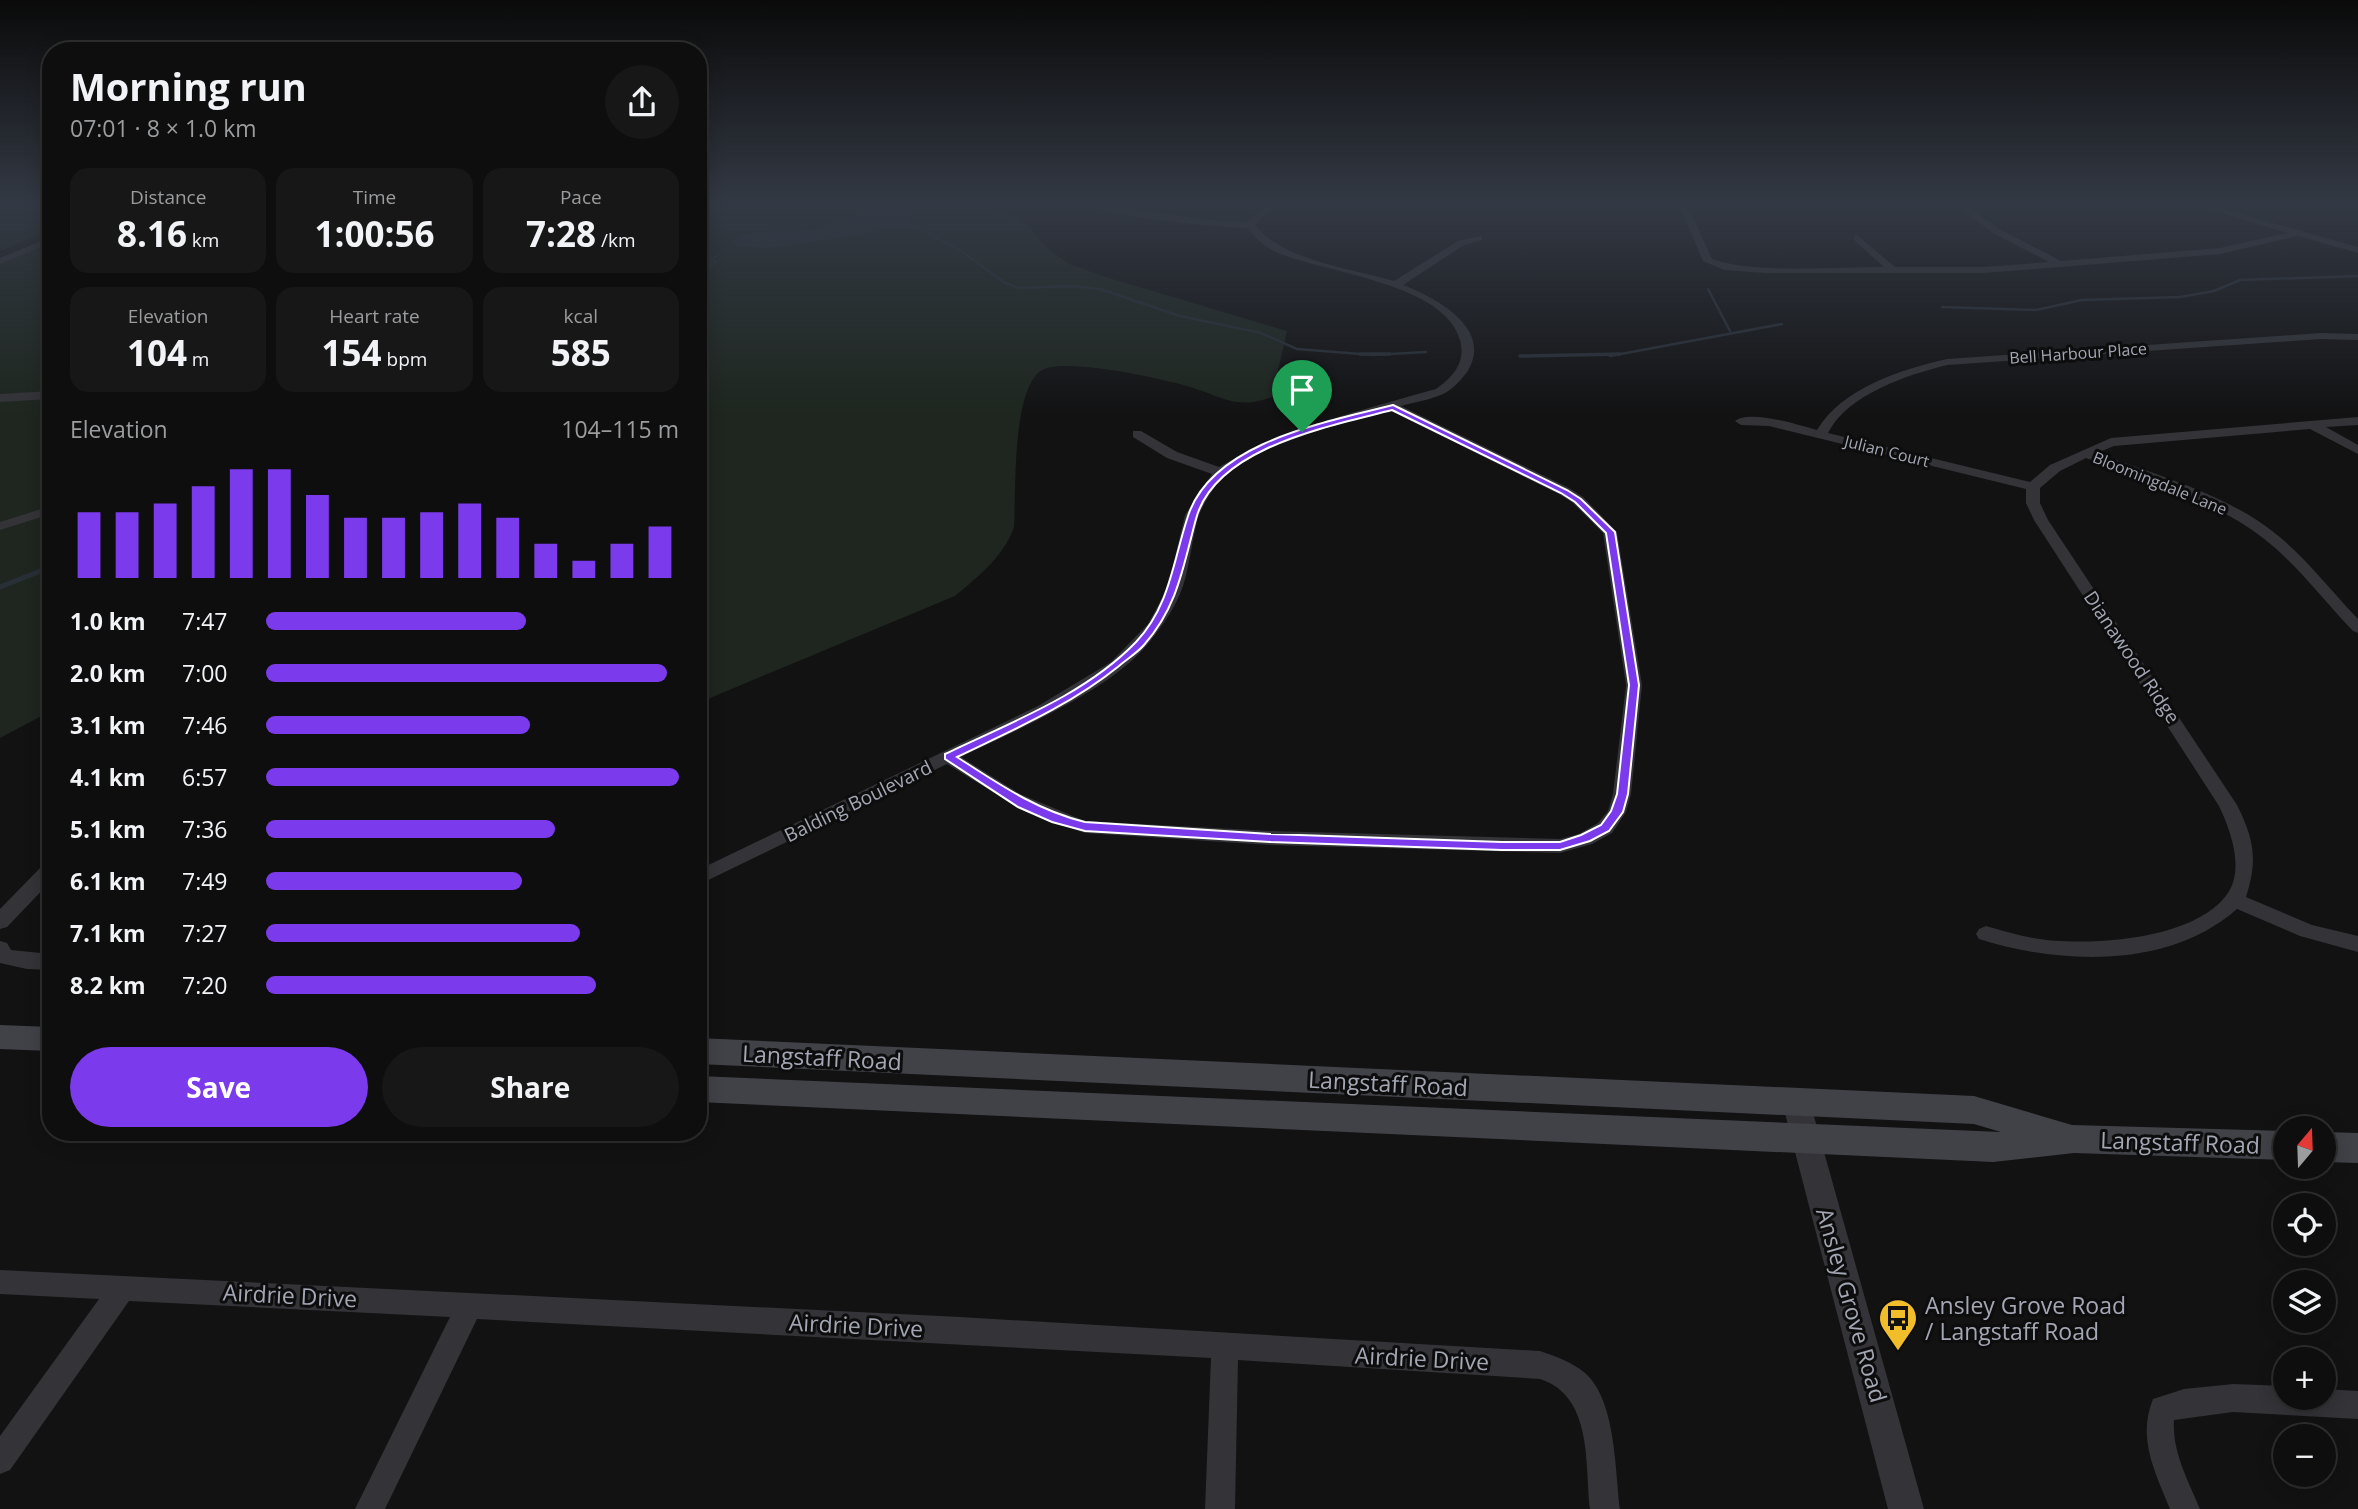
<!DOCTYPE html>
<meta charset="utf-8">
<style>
body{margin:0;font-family:"Open Sans",sans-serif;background:#171717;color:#f1f3f6;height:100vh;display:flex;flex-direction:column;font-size:26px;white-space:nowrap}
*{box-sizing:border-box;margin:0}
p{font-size:23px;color:#9b9c9e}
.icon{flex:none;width:38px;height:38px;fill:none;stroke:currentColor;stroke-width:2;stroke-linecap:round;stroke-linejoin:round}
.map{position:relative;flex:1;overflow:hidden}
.drawer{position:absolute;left:42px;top:42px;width:665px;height:1099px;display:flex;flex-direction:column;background:#0e0e0e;border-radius:28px;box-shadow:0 4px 18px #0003,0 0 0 2px #2e2e2e}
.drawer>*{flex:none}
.needle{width:46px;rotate:19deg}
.fabs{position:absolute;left:2273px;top:1116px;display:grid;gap:14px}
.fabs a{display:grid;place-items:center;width:63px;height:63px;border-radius:50%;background:#0e0e0e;box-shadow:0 4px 18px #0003,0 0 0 2px #2e2e2e;font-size:35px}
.pin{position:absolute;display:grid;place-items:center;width:60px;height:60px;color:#fff;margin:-72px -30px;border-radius:50% 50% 50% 0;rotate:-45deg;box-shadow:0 0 7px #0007}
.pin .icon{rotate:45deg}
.round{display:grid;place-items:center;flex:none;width:74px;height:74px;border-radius:37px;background:#171717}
.summary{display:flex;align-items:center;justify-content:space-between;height:119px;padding:0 28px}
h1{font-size:38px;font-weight:700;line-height:52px}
.stats{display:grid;grid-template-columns:repeat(3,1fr);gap:10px;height:119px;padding:7px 28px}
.stats div{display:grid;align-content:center;border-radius:18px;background:#171717;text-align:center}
.stats b{font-size:35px;font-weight:700}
.stats small{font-size:19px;font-weight:400}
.stats p{font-size:19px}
.chart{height:196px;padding:14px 28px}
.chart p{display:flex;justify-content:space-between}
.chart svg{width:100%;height:126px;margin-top:7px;stroke:#7c3aed;stroke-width:6}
.primary-button{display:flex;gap:14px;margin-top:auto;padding:14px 28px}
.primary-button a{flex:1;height:80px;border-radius:42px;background:#7c3aed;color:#fff;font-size:28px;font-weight:700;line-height:80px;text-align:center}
.primary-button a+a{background:#171717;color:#f1f3f6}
ul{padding:0 28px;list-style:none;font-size:23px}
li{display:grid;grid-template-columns:112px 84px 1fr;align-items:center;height:52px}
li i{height:18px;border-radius:9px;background:#7c3aed}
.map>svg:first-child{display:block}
.green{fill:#1e261f}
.water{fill:#282f37}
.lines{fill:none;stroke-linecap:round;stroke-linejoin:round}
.stream-far2{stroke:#282f37;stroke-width:2.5}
.stream-far1{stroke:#282f37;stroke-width:3.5}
.stream{stroke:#282f37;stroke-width:5}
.minor{fill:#333338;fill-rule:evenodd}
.tertiary{fill:#333338;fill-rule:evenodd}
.secondary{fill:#414248;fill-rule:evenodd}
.route{fill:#7c3aed;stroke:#fff;stroke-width:2;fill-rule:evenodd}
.labels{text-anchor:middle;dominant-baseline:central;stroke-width:6;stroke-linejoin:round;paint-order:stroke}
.far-street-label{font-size:16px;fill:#a3a7b4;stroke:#0d0d0e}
.street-label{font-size:19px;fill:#a3a7b4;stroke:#0d0d0e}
.near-street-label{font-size:23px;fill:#a3a7b4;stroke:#0d0d0e}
.near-poi-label{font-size:23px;fill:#a3a7b4;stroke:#0d0d0e;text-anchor:start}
</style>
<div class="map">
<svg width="2358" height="1509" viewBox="0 0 2358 1509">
<rect width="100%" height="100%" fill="#121213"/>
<g class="green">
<polygon points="0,204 51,204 51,230 0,251"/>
<path d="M698 204H984L1028 225 1046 247 1069 264 1109 278 1287 331 1272 397C1235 410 1224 397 1190 387 1164 379 1058 355 1039 372 1012 396 1016 491 1014 527 1004 556 979 576 955 596L698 703Z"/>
<polygon points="51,242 51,711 0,738 0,263"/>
</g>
<path class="water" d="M876 204 904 210 912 223 922 230 881 228 865 234 762 249 732 244C739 228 784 232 800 231 820 229 841 221 859 215 868 212 866 206 876 204Z"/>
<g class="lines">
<g class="stream-far2">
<polyline points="922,230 960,250 1005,283 1019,288 1072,286 1100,289 1180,316 1261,333 1297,349 1373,355 1426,352"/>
<polyline points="698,271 717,262 711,259 718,255"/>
<polyline points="1708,289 1730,331"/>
<polyline points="1942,307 2036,310 2082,300 2180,297 2214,291 2240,280 2358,276"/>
<polyline points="1610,356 1782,324"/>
</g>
<g class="stream-far1">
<polyline points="1360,354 1390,354"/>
<polyline points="1520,356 1620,354"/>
</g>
<polyline class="stream" points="0,587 51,567"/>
<g class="minor">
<path d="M1088 204 1218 221 1247 222 1267 204H1276L1255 225C1283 261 1351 268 1394 281L1458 241 1482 236V240L1464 245 1403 285C1434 297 1495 328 1467 372 1461 380 1452 390 1443 394 1430 400 1415 402 1401 406L1569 488 1583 497 1617 532 1642 685 1631 794 1626 812 1612 833 1592 844 1560 853 1270 845 1085 833 1024 811 947 764 698 885V870L1038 706 1111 662 1148 624 1168 587 1185 515 1212 474 1167 458 1133 437V431H1141L1177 452 1219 467C1286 428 1362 410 1436 389 1454 376 1466 362 1460 340 1445 284 1328 273 1281 254 1267 249 1256 239 1247 228 1220 227 1105 217 1088 204ZM1389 410 1559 494 1573 503 1603 533 1626 685 1613 794 1608 811 1598 823 1579 834 1560 839 1270 831 1085 821 1020 794 961 757C1016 730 1109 691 1147 645 1161 628 1176 607 1183 586 1190 564 1192 540 1198 518 1202 506 1216 482 1226 474 1266 441 1340 425 1389 410Z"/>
<path d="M1679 204H1687L1712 259C1753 274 1838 267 1884 267L1854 240V236L1857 235 1895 267H1984L2049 262 1993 233 1955 204H1964L1999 229 2061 261 2220 248 2287 233 2192 204H2205L2358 247V253L2298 236 2220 254 1984 273H1767L1724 270 1703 261Z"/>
<polygon points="2345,204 2358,204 2358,209 2346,206"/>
<polygon points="51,237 51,243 0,264 0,258"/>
<path d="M2321 333 2358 334V340L2321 339 1947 365C1907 375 1848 394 1828 433L2030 482 2050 465 2111 438 2358 417V425L2326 427 2358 445V454L2310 429 2114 446 2097 453C2158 476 2225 493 2276 534 2307 559 2331 591 2358 619V633L2353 631C2323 600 2297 564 2263 538 2211 498 2147 481 2086 458L2060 471 2040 488V503L2048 520 2237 805C2254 839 2258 860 2246 897L2312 925 2358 936V952L2300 936 2237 909C2169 969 2061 965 1979 939L1976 934 1979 929 1986 926C2001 930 2017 935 2033 938 2084 947 2190 941 2225 897 2246 872 2231 831 2219 806L2034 520 2026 503V489L1769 426 1741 425 1735 421C1750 409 1798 425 1817 430 1842 388 1902 369 1947 359Z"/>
<polygon points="51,391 51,399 0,402 0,394"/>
<polygon points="51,506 51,514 0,530 0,522"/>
<polygon points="51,862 51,881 7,927 0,929 0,909 44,864"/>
<polygon points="0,941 7,943 11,950 51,954 51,970 27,969 0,963"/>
<path d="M0 1270 960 1317 1540 1351C1555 1356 1572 1362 1585 1373 1616 1400 1615 1470 1620 1509H1590C1585 1464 1593 1396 1540 1379L1238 1360 1235 1509H1205L1211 1358 477 1319 385 1509H355L450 1317 129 1301 10 1470 0 1474V1436L99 1299 0 1294Z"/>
<path d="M2233 1384 2286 1386V1398H2324V1389L2358 1391V1419L2233 1412 2174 1420C2172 1452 2188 1480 2200 1509H2170C2155 1472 2137 1439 2153 1399L2184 1389Z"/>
</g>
<polygon class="tertiary" points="1796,1090 1806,1094 1810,1102 1924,1509 1888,1509 1782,1102 1786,1094"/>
<g class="secondary">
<polygon points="0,1025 51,1027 51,1051 0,1049"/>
<polygon points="698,1038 1974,1096 2072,1125 2286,1131 2286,1160 2074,1153 1993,1162 698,1102 698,1076 2001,1132 1974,1124 698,1064"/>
<polygon points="2324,1132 2358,1133 2358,1163 2324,1162"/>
</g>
</g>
<linearGradient id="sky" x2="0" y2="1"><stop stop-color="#0a0a0a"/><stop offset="0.49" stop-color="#333944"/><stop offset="1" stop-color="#333944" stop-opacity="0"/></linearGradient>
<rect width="2358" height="415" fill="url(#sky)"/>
<path class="route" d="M1393 405 1567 490 1581 499 1615 532 1639 685 1628 794 1623 812 1609 831 1590 841 1560 850H1502L1270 842 1085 831 1052 822 1018 807 945 759V754C1009 723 1085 695 1136 642 1170 606 1173 561 1188 516 1212 442 1327 422 1393 405ZM1392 410 1561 493 1575 502 1606 533 1629 685 1617 794 1611 811 1601 825 1581 835 1560 842H1502L1270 834 1085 822C1036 810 999 784 957 757 1013 730 1071 705 1119 666 1127 659 1137 653 1144 645 1178 606 1183 567 1196 519 1215 447 1331 426 1392 410Z"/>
<defs>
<symbol id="bus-pin" viewBox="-11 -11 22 30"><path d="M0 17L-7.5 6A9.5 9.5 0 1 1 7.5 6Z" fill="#f2bd2b" stroke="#0d0d0e"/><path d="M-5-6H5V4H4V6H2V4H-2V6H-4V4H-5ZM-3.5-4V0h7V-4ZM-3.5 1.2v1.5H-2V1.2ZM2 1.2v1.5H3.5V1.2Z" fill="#111"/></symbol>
</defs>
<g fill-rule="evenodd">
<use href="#bus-pin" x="1876" y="1296" width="44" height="60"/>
</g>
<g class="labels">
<g class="far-street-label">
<text transform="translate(2078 353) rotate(-4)">Bell Harbour Place</text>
<text transform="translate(1887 451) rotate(14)">Julian Court</text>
<text transform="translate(2160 483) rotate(22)">Bloomingdale Lane</text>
</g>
<g class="street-label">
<text transform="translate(2132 657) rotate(56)">Dianawood Ridge</text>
<text transform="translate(858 801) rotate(-26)">Balding Boulevard</text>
</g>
<g class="near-street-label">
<text transform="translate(822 1057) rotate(3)">Langstaff Road</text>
<text transform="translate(1388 1083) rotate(3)">Langstaff Road</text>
<text transform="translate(2180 1142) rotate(2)">Langstaff Road</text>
<text transform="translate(290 1295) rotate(3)">Airdrie Drive</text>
<text transform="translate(1852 1305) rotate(74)">Ansley Grove Road</text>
<text transform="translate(856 1325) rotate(3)">Airdrie Drive</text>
<text transform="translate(1422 1358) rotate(3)">Airdrie Drive</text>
</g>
<g class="near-poi-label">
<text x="1925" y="1305">Ansley Grove Road<tspan x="1925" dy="26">/ Langstaff Road</tspan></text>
</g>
</g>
</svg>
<div class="fabs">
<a><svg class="needle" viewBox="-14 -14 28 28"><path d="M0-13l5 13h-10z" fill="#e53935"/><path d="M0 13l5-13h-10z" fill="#9b9c9e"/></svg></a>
<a><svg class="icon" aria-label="locate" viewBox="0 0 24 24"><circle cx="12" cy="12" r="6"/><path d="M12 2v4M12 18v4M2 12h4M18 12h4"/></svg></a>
<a><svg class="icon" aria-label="layers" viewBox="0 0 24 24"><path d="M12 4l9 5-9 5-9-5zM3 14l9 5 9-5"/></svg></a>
<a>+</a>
<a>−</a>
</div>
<div class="pin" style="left:1302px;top:432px;background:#1e9e55"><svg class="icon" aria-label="arrive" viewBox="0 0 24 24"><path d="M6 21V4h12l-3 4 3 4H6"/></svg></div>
<section class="drawer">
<div class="summary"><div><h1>Morning run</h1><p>07:01 · 8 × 1.0 km</p></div><a class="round"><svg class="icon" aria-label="share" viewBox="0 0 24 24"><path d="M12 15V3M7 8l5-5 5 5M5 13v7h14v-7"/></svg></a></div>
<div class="stats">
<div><p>Distance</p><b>8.16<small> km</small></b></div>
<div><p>Time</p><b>1:00:56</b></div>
<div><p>Pace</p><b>7:28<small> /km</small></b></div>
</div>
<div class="stats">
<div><p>Elevation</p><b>104<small> m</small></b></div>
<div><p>Heart rate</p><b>154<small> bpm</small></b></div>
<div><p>kcal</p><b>585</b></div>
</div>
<div class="chart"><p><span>Elevation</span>104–115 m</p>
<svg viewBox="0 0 160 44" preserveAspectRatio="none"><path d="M5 44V21M15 44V21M25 44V18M35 44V12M45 44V6M55 44V6M65 44V15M75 44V23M85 44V23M95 44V21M105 44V18M115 44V23M125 44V32M135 44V38M145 44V32M155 44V26"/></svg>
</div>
<ul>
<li><b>1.0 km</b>7:47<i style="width:63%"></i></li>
<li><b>2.0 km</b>7:00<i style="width:97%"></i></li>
<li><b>3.1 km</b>7:46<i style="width:64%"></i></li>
<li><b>4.1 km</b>6:57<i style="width:100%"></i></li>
<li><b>5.1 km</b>7:36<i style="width:70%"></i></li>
<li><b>6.1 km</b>7:49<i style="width:62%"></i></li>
<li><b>7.1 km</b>7:27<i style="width:76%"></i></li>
<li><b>8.2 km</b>7:20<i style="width:80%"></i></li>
</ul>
<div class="primary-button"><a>Save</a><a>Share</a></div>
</section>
</div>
